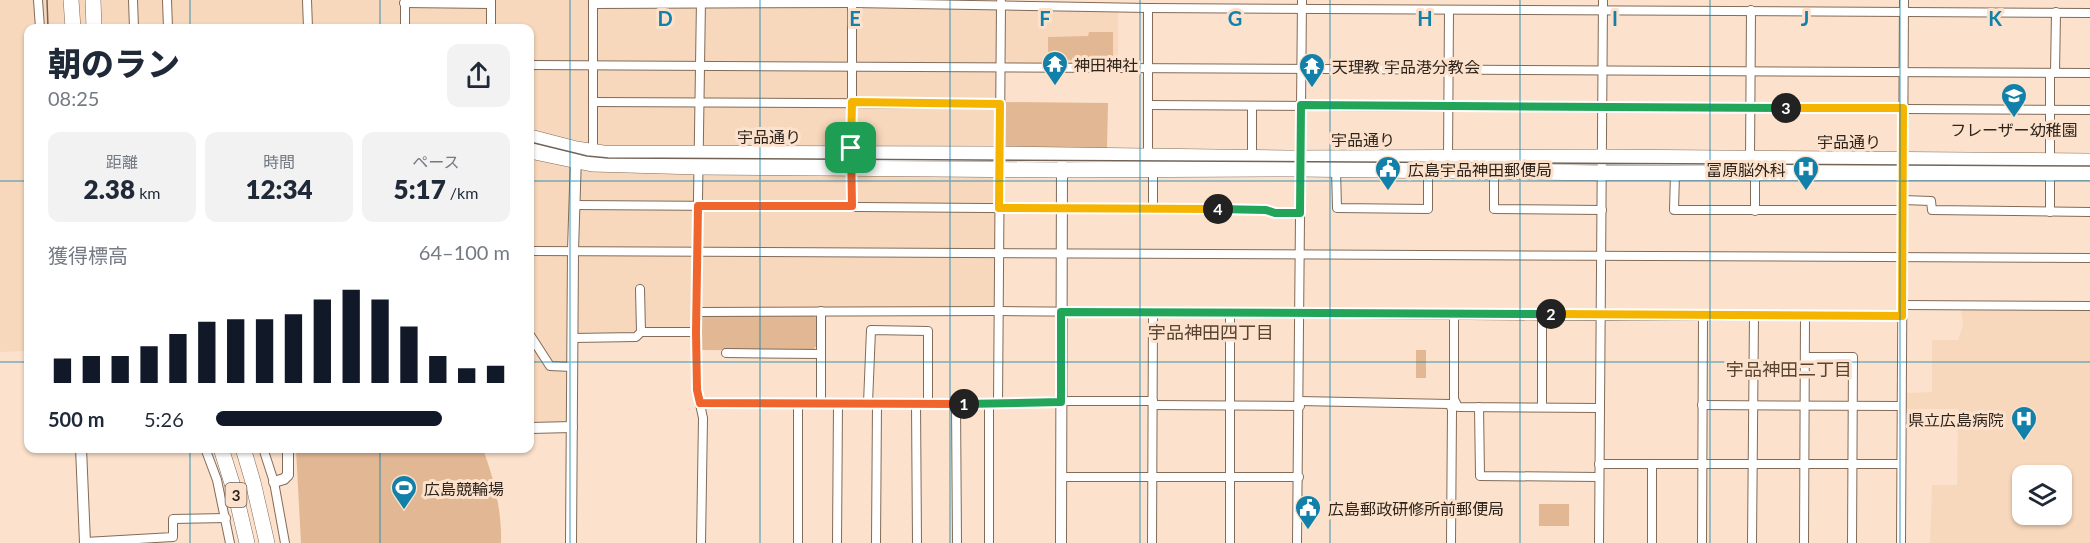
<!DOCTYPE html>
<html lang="ja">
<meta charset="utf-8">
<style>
body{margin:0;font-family:Lato,"Noto Sans JP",sans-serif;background:#f2f2f3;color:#1f2937;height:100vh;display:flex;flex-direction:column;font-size:22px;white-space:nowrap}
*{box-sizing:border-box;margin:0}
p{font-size:20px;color:#747a83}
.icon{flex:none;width:33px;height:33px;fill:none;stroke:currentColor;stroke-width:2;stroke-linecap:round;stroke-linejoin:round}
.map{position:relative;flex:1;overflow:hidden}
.details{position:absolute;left:24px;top:24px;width:510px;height:429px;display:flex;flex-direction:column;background:#fff;border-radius:12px;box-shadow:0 2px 4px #0004}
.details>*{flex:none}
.controls{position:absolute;left:2012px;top:465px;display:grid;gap:12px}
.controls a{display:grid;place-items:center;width:60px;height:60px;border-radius:12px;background:#fff;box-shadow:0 2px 4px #0004;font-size:30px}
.pin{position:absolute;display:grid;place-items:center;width:51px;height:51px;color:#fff;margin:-26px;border-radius:12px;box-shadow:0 3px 9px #0006}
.km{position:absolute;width:30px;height:30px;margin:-15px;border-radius:50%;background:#222;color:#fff;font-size:16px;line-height:30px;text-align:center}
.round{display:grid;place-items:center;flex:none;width:63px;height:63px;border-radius:12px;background:#f2f2f3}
.headline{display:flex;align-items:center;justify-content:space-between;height:102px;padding:0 24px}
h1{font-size:33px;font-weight:800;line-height:45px}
.figures{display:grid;grid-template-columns:repeat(3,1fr);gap:9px;height:102px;padding:6px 24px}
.figures div{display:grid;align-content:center;border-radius:12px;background:#f2f2f3;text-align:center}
.figures b{font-size:26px;font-weight:800}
.figures small{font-size:16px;font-weight:400}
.figures p{font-size:16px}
.chart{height:168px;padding:12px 24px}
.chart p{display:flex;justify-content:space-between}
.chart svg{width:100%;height:108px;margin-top:6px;stroke:#111827;stroke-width:6}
ul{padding:0 24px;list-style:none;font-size:20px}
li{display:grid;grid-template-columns:96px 72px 1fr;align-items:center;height:45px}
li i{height:15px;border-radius:8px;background:#111827}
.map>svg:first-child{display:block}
.built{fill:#f8d8bc;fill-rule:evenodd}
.green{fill:#e2b894}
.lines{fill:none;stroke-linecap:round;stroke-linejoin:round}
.street-casing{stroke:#826b58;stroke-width:10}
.secondary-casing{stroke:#826b58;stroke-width:12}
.highway-casing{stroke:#826b58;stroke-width:16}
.street{stroke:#fff;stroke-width:8}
.secondary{stroke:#fff;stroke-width:10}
.highway{stroke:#fff;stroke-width:15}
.tram{stroke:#726356;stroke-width:1.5}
.split-1-casing{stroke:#fff;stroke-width:12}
.split-2-casing{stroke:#fff;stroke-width:12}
.split-3-casing{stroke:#fff;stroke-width:12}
.split-4-casing{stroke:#fff;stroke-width:12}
.split-5-casing{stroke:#fff;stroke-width:12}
.split-1{stroke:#f0652b;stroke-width:8}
.split-2{stroke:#22a559;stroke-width:8}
.split-3{stroke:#f5b400;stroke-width:8}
.split-4{stroke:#22a559;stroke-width:8}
.split-5{stroke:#f5b400;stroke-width:8}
.grid{fill:none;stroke:#1181a9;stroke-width:1.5;stroke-opacity:0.55}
.labels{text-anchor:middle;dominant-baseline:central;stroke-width:6;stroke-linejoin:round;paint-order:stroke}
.shield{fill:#fce2cc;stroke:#6c5d51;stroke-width:1.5}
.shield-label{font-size:15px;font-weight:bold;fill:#2e241c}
.poi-label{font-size:16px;fill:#2e241c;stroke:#fce2cc;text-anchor:start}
.street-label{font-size:16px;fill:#2e241c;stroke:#fce2cc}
.neighbourhood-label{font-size:18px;fill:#594432;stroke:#fce2cc}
.grid-label{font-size:20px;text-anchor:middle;font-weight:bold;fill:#1181a9;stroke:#fce2cc;stroke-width:6;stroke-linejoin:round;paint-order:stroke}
</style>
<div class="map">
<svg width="2090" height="543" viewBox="0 0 2090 543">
<rect width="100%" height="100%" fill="#fce2cc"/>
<g class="built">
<polygon points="0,0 594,0 595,5 998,9 996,309 697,313 696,331 646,332 632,338 573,337 573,428 530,428 530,28 28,28 28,351 0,352"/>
<polygon points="1009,9 1118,10 1118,63 1009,63 1006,59 1006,14"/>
<path d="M1961 309 2090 310V543H1930L1932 485H1957L1958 409H1906V393L1932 392V340H1958L1963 325ZM2022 476H2061V514H2022Z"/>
</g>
<g class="green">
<polygon points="1089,32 1113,32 1113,60 1048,60 1048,37 1088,36"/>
<polygon points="1004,102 1108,103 1107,148 1008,148 1004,145"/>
<polygon points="705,314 813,315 817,318 817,345 812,351 700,350 701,319"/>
<rect x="1416" y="350" width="10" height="28"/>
<path d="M296 449H483C494 479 502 511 501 543H301Z"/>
<rect x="1539" y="504" width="30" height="22"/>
</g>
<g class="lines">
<defs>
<g id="street">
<polyline points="38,0 40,28"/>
<polyline points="133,0 134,28"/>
<polyline points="167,0 168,28"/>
<polyline points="307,0 308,28"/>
<polyline points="491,0 491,28"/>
<polyline points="593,0 593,152"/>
<polyline points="852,0 852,206"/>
<polyline points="404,3 491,4"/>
<polyline points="593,4 852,3 1148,8 2090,13"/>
<polyline points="405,28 405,0"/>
<polyline points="530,65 2090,73"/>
<polyline points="2050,73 2050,212"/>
<polyline points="2055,73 2056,12"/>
<polyline points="593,102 1000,104"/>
<polyline points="1149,105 2090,110"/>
<polyline points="1252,106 1252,157"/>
<polyline points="1148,156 1148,8"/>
<polyline points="1448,157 1449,10"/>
<polyline points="1750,159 1751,10"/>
<polyline points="1336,169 1337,208 1428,209 1428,170"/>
<polyline points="1494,171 1494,209 1602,210"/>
<polyline points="1755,172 1755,211"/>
<polyline points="1675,173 1674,210 1903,210"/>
<polyline points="1903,200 1931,201 1932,210 2090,212"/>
<polyline points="574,205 1266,210 1274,213 1300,213"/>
<polyline points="1153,209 1153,170"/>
<polyline points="530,251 2090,258"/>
<polyline points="640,289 641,332"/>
<polyline points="1902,305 2090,306"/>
<polyline points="697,312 998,311 1601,316 1902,316"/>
<polyline points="1230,313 1230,543"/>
<polyline points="1454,314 1454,399 1458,407 1600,408"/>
<polyline points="530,335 550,366 572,367"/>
<polyline points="573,338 636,337 641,332 696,332"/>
<polyline points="726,353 821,354"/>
<polyline points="1805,357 1853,357 1852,543"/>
<polyline points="1299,401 1450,404 1452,410 1451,543"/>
<polyline points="700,403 998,404 1070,401 1153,401"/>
<polyline points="821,403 821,311"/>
<polyline points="868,403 871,330 928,331 928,403"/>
<polyline points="916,403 917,543"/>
<polyline points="956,403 957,543"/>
<polyline points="998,404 1001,2"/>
<polyline points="1153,405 1300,406"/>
<polyline points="1702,405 1901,406"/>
<polyline points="1479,407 1480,476 1599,477"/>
<polyline points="1542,407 1542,314"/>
<polyline points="205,448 217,480 230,543"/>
<polyline points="263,448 274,482 285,543"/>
<polyline points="1599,464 1901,464"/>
<polyline points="1061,477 1299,477"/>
<polyline points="85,542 173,537 173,519 226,518"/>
<polyline points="701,543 703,418 697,390 696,332 701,0"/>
<polyline points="798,543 798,403"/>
<polyline points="837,543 838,403"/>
<polyline points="876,543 877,403"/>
<polyline points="989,543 989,404"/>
<polyline points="1152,543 1153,312"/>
<polyline points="1297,543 1302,0"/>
<polyline points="1599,543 1603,0"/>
<polyline points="1652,543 1652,464"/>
<polyline points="1702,543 1703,315"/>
<polyline points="1752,543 1754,315"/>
<polyline points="1804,543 1805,315"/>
<polyline points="1901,543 1904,0"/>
</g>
<g id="secondary">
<polyline points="530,428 572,427"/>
<polyline points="81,448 85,543"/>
<polyline points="274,482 284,479 288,475 288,448"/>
<polyline points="571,543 573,250 576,156"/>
<polyline points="1061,543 1062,165"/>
</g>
<g id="highway">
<polyline points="71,0 73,28"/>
<polyline points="93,0 94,28"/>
<polyline points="530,137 576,149 603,153 991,154 1288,158 1603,157 2090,161"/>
<polyline points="530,151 592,164 698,167 1062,170 1299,169 1609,173 2090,173"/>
<polyline points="221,448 236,496 247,543"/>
<polyline points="243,448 253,482 267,543"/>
</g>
</defs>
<use href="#street" class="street-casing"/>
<use href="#secondary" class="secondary-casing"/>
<use href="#highway" class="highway-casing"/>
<use href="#street" class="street"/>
<use href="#secondary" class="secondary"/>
<use href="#highway" class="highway"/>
<g class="tram">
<polyline points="47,0 48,28"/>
<polyline points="530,142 587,156 608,158 2090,166"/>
</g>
</g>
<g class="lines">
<defs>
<polyline id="split-1" points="851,148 852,206 698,206 696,332 697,390 700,403 964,404"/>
<polyline id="split-2" points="964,404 1061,402 1061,312 1551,314"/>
<polyline id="split-3" points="1551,314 1902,316 1903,108 1786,108"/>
<polyline id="split-4" points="1218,209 1266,210 1275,213 1300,213 1301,105 1786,108"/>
<polyline id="split-5" points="851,148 852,102 1000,104 999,208 1218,209"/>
</defs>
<use href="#split-1" class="split-1-casing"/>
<use href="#split-2" class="split-2-casing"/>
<use href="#split-3" class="split-3-casing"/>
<use href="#split-4" class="split-4-casing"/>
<use href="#split-5" class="split-5-casing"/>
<use href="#split-1" class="split-1"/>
<use href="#split-2" class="split-2"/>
<use href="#split-3" class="split-3"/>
<use href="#split-4" class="split-4"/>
<use href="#split-5" class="split-5"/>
</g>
<path class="grid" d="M190 0V28M380 0V28M570 0V543M760 0V543M950 0V543M1140 0V543M1330 0V543M1520 0V543M1710 0V543M1900 0V543M0 181H28M530 181H2090M0 362H28M530 362H2090M190 448V543M380 448V543"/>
<defs>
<symbol id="temple-pin" viewBox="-11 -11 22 30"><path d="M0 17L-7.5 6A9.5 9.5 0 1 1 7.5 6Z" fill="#1181a9" stroke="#fce2cc"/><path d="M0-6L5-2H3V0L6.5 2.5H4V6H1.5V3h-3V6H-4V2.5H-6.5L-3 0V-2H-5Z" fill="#fff"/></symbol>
<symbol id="school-pin" viewBox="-11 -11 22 30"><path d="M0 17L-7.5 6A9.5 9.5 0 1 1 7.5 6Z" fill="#1181a9" stroke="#fce2cc"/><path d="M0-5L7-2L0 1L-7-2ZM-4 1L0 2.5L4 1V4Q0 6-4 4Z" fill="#fff"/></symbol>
<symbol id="civic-pin" viewBox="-11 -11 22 30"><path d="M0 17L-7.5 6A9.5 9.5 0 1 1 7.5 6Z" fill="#1181a9" stroke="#fce2cc"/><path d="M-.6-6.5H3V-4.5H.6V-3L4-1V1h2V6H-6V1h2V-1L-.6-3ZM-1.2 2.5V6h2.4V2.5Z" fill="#fff"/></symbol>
<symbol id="hospital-pin" viewBox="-11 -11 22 30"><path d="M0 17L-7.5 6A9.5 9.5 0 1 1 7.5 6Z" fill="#1181a9" stroke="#fce2cc"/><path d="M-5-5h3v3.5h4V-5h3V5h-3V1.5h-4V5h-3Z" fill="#fff"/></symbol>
<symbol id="stadium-pin" viewBox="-11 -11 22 30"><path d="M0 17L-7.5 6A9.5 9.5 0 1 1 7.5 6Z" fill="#1181a9" stroke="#fce2cc"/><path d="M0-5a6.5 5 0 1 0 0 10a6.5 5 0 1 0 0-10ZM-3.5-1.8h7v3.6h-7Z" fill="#fff"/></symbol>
</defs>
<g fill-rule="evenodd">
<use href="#temple-pin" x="1040" y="49" width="30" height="40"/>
<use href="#temple-pin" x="1297" y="51" width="30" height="40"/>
<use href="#school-pin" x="1999" y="81" width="30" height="40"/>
<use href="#civic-pin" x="1373" y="154" width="30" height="40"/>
<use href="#hospital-pin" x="1791" y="154" width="30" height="40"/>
<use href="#hospital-pin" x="2009" y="404" width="30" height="40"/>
<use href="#stadium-pin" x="389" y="473" width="30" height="40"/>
<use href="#civic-pin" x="1293" y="493" width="30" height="40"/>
</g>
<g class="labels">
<rect class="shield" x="225.5" y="483" width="21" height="24" rx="4.5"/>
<g class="shield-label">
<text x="236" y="495">3</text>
</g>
<g class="poi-label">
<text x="1074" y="64">神田神社</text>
<text x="1332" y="66">天理教 宇品港分教会</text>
<text x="2014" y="129" text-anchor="middle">フレーザー幼稚園</text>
<text x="1408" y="169">広島宇品神田郵便局</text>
<text x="1786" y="169" text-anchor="end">冨原脳外科</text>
<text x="2004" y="419" text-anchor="end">県立広島病院</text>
<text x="424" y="488">広島競輪場</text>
<text x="1328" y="508">広島郵政研修所前郵便局</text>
</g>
<g class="street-label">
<text x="769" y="136">宇品通り</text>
<text x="1363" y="139">宇品通り</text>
<text x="1849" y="141">宇品通り</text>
</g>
<g class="neighbourhood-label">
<text x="1211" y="332">宇品神田四丁目</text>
<text x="1789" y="369">宇品神田二丁目</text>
</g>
</g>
<g class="grid-label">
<text x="665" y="26">D</text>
<text x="855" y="26">E</text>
<text x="1045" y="26">F</text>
<text x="1235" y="26">G</text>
<text x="1425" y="26">H</text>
<text x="1615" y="26">I</text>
<text x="1805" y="26">J</text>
<text x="1995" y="26">K</text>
</g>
</svg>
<div class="controls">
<a><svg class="icon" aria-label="layers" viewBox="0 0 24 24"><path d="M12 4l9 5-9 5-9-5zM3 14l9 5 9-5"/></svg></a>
</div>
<div class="pin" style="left:851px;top:148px;background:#1e9e55"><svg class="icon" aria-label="arrive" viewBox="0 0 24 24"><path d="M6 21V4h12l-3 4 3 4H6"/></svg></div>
<b class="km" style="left:964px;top:404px">1</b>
<b class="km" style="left:1551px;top:314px">2</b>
<b class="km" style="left:1786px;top:108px">3</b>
<b class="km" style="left:1218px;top:209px">4</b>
<section class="details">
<div class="headline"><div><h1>朝のラン</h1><p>08:25</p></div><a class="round"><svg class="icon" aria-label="share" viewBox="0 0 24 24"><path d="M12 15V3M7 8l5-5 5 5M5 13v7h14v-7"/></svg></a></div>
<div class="figures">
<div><p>距離</p><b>2.38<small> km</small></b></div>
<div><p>時間</p><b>12:34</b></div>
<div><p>ペース</p><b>5:17<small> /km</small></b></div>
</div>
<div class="chart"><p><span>獲得標高</span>64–100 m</p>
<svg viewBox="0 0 160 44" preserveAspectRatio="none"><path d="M5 44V34M15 44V33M25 44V33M35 44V29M45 44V24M55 44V19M65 44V18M75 44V18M85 44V16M95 44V10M105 44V6M115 44V10M125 44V21M135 44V33M145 44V38M155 44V37"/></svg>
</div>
<ul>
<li><b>500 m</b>5:26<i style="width:77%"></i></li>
</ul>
</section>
</div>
